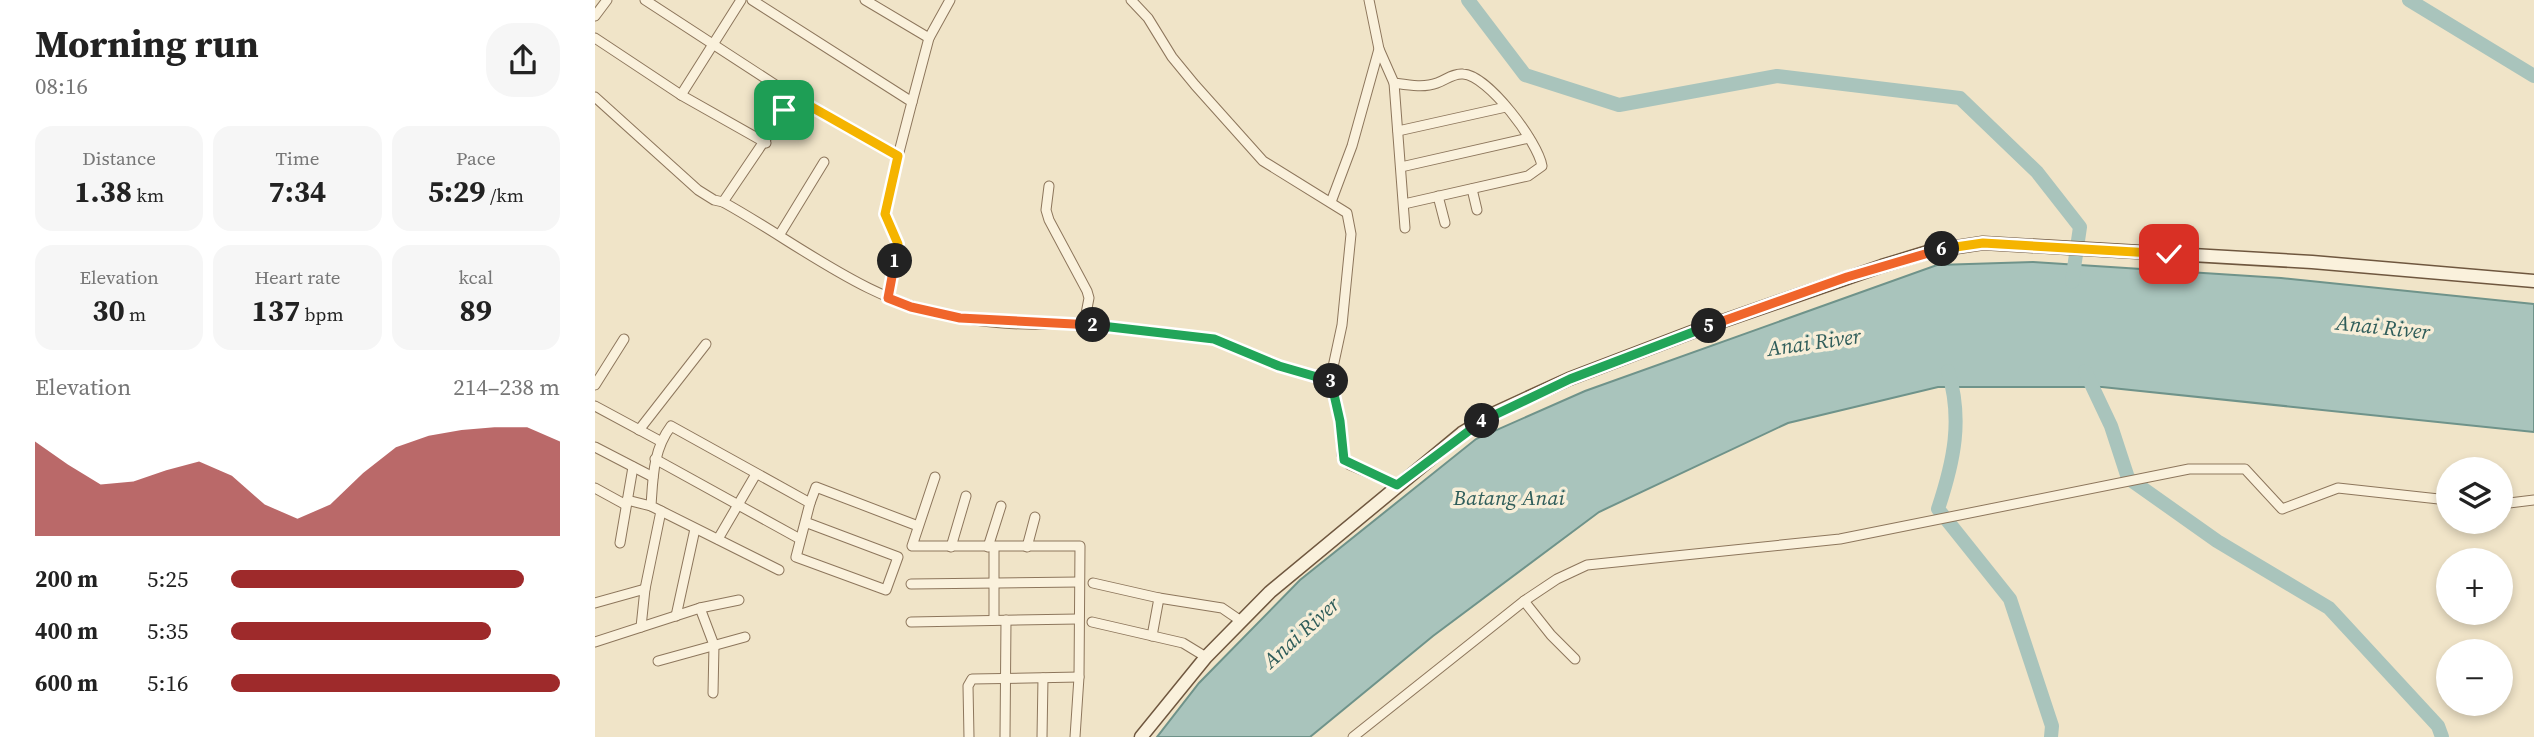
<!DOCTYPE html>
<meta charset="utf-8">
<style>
body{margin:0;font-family:"Source Serif 4",serif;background:#f6f6f6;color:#222;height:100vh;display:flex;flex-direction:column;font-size:26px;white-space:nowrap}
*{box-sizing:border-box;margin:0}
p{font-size:23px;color:#767676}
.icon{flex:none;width:38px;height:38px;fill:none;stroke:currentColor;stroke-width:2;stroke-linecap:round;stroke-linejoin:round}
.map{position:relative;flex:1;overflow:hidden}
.sheet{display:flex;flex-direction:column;background:#fff;width:595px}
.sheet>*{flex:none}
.tools{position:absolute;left:1841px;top:457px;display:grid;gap:14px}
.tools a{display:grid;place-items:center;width:77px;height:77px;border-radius:50%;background:#fff;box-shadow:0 4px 10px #0003;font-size:35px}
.pin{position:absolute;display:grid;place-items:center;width:60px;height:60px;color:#fff;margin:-30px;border-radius:14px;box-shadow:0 4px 10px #0006}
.km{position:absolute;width:35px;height:35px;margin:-18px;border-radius:50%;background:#222;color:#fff;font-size:19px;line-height:35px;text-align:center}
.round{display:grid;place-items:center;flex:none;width:74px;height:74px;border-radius:28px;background:#f6f6f6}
.headline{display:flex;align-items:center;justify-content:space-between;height:119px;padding:0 35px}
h1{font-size:38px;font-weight:700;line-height:52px}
.metrics{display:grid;grid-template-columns:repeat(3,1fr);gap:10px;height:119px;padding:7px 35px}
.metrics div{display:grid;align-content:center;border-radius:18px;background:#f6f6f6;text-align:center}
.metrics b{font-size:30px;font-weight:700}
.metrics small{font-size:19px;font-weight:400}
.metrics p{font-size:19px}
.chart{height:196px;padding:14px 35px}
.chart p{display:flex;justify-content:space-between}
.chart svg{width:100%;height:126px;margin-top:7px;fill:#9e2a2b;opacity:.7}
ul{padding:0 35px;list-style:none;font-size:23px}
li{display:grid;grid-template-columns:112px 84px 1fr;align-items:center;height:52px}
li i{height:18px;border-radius:9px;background:#9e2a2b}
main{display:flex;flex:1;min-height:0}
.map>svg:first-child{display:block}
.water{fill:#a9c4bc;stroke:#6f938a;stroke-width:2}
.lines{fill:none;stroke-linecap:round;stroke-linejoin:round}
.river{stroke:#a9c4bc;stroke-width:14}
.street-casing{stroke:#8d765c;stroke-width:11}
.secondary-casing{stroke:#6f573f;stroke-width:15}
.street{stroke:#faf1dc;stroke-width:9}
.secondary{stroke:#faf1dc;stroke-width:12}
.split-1-casing{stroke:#fff;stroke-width:14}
.split-2-casing{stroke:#fff;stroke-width:14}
.split-3-casing{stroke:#fff;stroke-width:14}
.split-4-casing{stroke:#fff;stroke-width:14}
.split-5-casing{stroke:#fff;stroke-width:14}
.split-6-casing{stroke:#fff;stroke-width:14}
.split-7-casing{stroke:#fff;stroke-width:14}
.split-1{stroke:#f5b400;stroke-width:9}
.split-2{stroke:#f0652b;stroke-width:9}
.split-3{stroke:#22a559;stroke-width:9}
.split-4{stroke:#22a559;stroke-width:9}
.split-5{stroke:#22a559;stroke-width:9}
.split-6{stroke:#f0652b;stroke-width:9}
.split-7{stroke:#f5b400;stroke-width:9}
.labels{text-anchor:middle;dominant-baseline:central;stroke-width:7;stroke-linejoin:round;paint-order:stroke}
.water-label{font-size:21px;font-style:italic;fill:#2f5d5a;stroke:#f7eed8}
</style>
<main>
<section class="sheet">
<div class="headline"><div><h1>Morning run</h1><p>08:16</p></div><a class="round"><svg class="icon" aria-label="share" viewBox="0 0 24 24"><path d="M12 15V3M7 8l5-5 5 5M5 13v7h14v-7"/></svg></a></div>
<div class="metrics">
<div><p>Distance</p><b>1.38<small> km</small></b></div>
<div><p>Time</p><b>7:34</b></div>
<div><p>Pace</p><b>5:29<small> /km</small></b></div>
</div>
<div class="metrics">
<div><p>Elevation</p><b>30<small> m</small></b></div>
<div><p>Heart rate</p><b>137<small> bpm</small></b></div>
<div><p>kcal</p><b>89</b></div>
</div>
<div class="chart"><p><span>Elevation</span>214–238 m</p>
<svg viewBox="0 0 160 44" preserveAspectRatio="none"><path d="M0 44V11L10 19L20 26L30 25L40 21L50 18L60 23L70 33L80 38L90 33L100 22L110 13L120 9L130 7L140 6L150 6L160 11V44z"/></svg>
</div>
<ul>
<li><b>200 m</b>5:25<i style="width:89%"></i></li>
<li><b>400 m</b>5:35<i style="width:79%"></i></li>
<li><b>600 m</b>5:16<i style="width:100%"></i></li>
</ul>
</section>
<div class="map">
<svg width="1939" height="737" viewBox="0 0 1939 737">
<rect width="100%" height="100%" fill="#f0e4c8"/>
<polygon class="water" points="1438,262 1686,278 1939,304 1939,432 1507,387 1343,387 1193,423 1004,512 838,636 715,737 562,737 604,683 705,580 881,439 990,391 1342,265"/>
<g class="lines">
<g class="river">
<polyline points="873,0 930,75 1024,105 1182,76 1365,98 1442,172 1485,227 1477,282"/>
<polyline points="1814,0 1939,76"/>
<path d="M1353 371C1368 419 1359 461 1343 509L1415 599 1457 726 1456 737"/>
<polyline points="1490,371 1516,426 1533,478 1622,541 1734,608 1843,726 1847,737"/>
</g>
<defs>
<g id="street">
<polyline points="50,0 199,97"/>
<polyline points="157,0 317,102 303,156"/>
<polyline points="270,0 334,38"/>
<polyline points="536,0 553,18 577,57 600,85 668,161 752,213 756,234 747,325 735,381 745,421 747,455 755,465 802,485"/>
<polyline points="0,16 12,0"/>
<polyline points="0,38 86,95 171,143"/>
<polyline points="784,49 799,83 810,228"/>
<path d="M799 83C813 85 829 88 842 83 851 80 858 73 868 74 893 75 943 142 947 166L933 176 809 204"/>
<polyline points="86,95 146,0"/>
<polyline points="0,97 103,190 119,200 128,202 199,97 303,156 290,214 303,244 293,298"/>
<polyline points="317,102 334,38 355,0"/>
<polyline points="803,131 911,107"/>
<polyline points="806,167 934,138"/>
<polyline points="877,189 882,210"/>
<polyline points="843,196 850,223"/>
<path d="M128 202C206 245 275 305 366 318 392 322 420 325 446 324 461 324 475 321 489 324L494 298 492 291 454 220 451 210 454 186"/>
<polyline points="736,202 757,146 784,49 774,0"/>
<polyline points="185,234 229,162"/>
<polyline points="489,324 619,339 684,366 735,381"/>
<polyline points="0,385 29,339"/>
<polyline points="0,406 65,441"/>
<polyline points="44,430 111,344"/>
<polyline points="0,447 58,477"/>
<polyline points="60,459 205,539"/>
<polyline points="340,477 317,546 485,546 484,677 480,737"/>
<polyline points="0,488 31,505"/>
<polyline points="32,500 56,506"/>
<polyline points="215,503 221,487 323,526"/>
<polyline points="1906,504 1939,500"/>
<polyline points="66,511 184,570"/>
<polyline points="123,539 161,474"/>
<polyline points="25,543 38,467"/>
<polyline points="356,547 371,496"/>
<polyline points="393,547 406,506"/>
<polyline points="432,547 440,517"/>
<polyline points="498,583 564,598"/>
<polyline points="316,584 484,582"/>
<polyline points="929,601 956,635 980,659"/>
<polyline points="0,603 50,589"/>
<polyline points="105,608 119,645 118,693"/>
<polyline points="81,616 100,529"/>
<polyline points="399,620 399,547"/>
<polyline points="316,622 483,619"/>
<polyline points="497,622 588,643 611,657"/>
<path d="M46 627 50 589 66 511 56 506C58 477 58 450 76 426L215 503 201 557 291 590 303 557 210 522"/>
<polyline points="557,636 564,598 627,608 646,621"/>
<polyline points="0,642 105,608 144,600"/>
<polyline points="63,661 150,637"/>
<polyline points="374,737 373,686 377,679 484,677"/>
<polyline points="410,737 411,620"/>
<polyline points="447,737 448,678"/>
<polyline points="758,737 929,601 962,579 992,565 1245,539 1594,469 1650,469 1687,509 1743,488 1853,500"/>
</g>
<polyline id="secondary" points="546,737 611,657 675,592 867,433 902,412 974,379 1105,329 1287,266 1336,251 1388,243 1717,262 1939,281"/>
</defs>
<use href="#street" class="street-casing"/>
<use href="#secondary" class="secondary-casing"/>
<use href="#street" class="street"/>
<use href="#secondary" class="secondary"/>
</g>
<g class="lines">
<defs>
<polyline id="split-1" points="189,110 199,97 303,156 290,214 303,244 300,261"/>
<polyline id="split-2" points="300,261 293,298 316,307 365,318 498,325"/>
<polyline id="split-3" points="498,325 619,339 684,366 736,381"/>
<polyline id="split-4" points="736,381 745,421 749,460 802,485 887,421"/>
<polyline id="split-5" points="887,421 975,379 1114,326"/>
<polyline id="split-6" points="1114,326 1252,277 1347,249"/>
<polyline id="split-7" points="1347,249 1388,243 1574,254"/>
</defs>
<use href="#split-1" class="split-1-casing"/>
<use href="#split-2" class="split-2-casing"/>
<use href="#split-3" class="split-3-casing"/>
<use href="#split-4" class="split-4-casing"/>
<use href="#split-5" class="split-5-casing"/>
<use href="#split-6" class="split-6-casing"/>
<use href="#split-7" class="split-7-casing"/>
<use href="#split-1" class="split-1"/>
<use href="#split-2" class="split-2"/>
<use href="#split-3" class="split-3"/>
<use href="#split-4" class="split-4"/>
<use href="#split-5" class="split-5"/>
<use href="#split-6" class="split-6"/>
<use href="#split-7" class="split-7"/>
</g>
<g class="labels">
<g class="water-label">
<text transform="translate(1788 327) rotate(6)">Anai River</text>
<text transform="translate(1219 342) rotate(-8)">Anai River</text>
<text x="914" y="497">Batang Anai</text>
<text transform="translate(706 632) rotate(-42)">Anai River</text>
</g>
</g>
</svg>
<div class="tools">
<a><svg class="icon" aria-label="layers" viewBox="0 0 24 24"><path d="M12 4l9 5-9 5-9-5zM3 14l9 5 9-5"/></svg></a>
<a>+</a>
<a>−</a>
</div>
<div class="pin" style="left:189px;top:110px;background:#1e9e55"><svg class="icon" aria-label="arrive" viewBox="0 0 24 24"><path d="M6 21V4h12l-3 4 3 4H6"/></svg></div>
<div class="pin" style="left:1574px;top:254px;background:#d93025"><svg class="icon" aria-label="check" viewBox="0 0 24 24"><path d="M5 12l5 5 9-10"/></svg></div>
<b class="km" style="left:300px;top:261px">1</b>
<b class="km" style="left:498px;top:325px">2</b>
<b class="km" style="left:736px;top:381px">3</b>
<b class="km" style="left:887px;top:421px">4</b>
<b class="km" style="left:1114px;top:326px">5</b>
<b class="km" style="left:1347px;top:249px">6</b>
</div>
</main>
